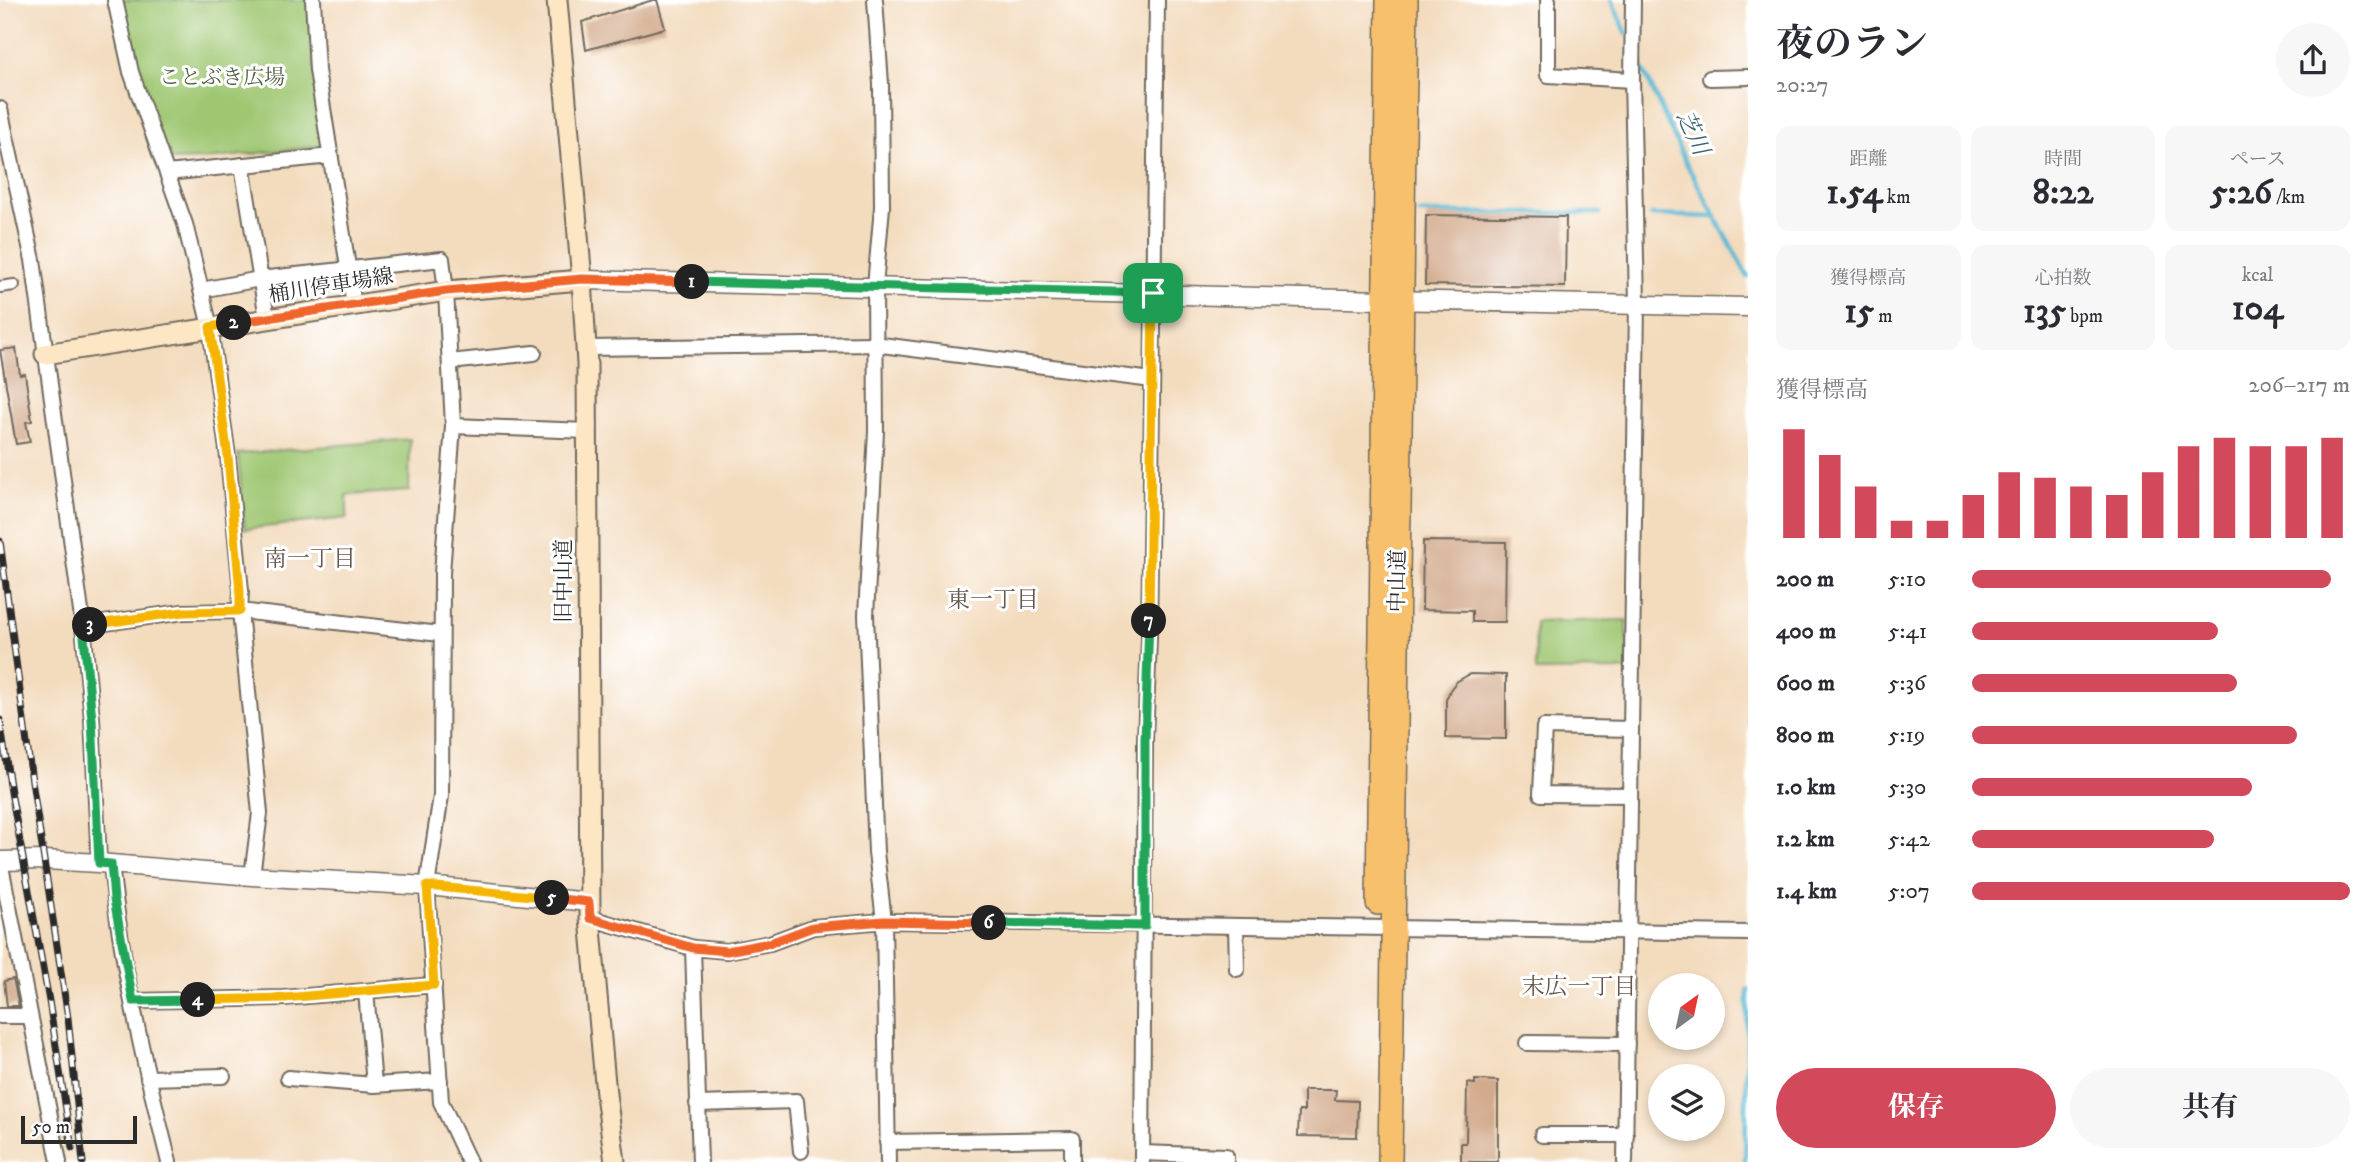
<!DOCTYPE html>
<html lang="ja">
<meta charset="utf-8">
<style>
body{margin:0;font-family:"IM FELL DW Pica","Noto Serif JP",serif;background:#f7f7f7;color:#2b2b33;height:100vh;display:flex;flex-direction:column;font-size:26px;white-space:nowrap}
*{box-sizing:border-box;margin:0}
p{font-size:23px;color:#7c7c81}
.icon{flex:none;width:38px;height:38px;fill:none;stroke:currentColor;stroke-width:2;stroke-linecap:round;stroke-linejoin:round}
.map{position:relative;flex:1;overflow:hidden}
.side{display:flex;flex-direction:column;background:#fff;width:630px}
.side>*{flex:none}
.needle{width:46px;rotate:33deg}
.controls{position:absolute;left:1648px;top:973px;display:grid;gap:14px}
.controls a{display:grid;place-items:center;width:77px;height:77px;border-radius:50%;background:#fff;box-shadow:0 4px 10px #0003;font-size:35px}
.scale{position:absolute;left:21px;bottom:18px;width:116px;box-sizing:border-box;padding-left:7px;border:4px solid #2b2b2b;border-top:0;font-size:19px;line-height:24px;white-space:nowrap;color:#2b2b2b;-webkit-text-stroke:5px #fff;paint-order:stroke}
.pin{position:absolute;display:grid;place-items:center;width:60px;height:60px;color:#fff;margin:-30px;border-radius:14px;box-shadow:0 4px 10px #0006}
.km{position:absolute;width:35px;height:35px;margin:-18px;border-radius:50%;background:#222;color:#fff;font-size:19px;line-height:35px;text-align:center}
.round{display:grid;place-items:center;flex:none;width:74px;height:74px;border-radius:37px;background:#f7f7f7}
.head{display:flex;align-items:center;justify-content:space-between;height:119px;padding:0 28px}
h1{font-size:38px;font-weight:700;line-height:52px}
.figures{display:grid;grid-template-columns:repeat(3,1fr);gap:10px;height:119px;padding:7px 28px}
.figures div{display:grid;align-content:center;border-radius:14px;background:#f7f7f7;text-align:center}
.figures b{font-size:35px;font-weight:700}
.figures small{font-size:19px;font-weight:400}
.figures p{font-size:19px}
.chart{height:196px;padding:14px 28px}
.chart p{display:flex;justify-content:space-between}
.chart svg{width:100%;height:126px;margin-top:7px;stroke:#d1495b;stroke-width:6}
.cta{display:flex;gap:14px;margin-top:auto;padding:14px 28px}
.cta a{flex:1;height:80px;border-radius:42px;background:#d1495b;color:#fff;font-size:28px;font-weight:700;line-height:80px;text-align:center}
.cta a+a{background:#f7f7f7;color:#2b2b33}
ul{padding:0 28px;list-style:none;font-size:23px}
li{display:grid;grid-template-columns:112px 84px 1fr;align-items:center;height:52px}
li i{height:18px;border-radius:9px;background:#d1495b}
main{display:flex;flex:1;min-height:0}
.map>svg:first-child{display:block}
.green{fill:#9fc772;stroke:#65794e;stroke-width:2}
.lines{fill:none;stroke-linecap:round;stroke-linejoin:round}
.stream{stroke:#56b8d4;stroke-width:4.5}
.building{fill:#d3aa8c}
.pedestrian-casing{stroke:#71695e;stroke-width:14}
.minor-casing{stroke:#71695e;stroke-width:18}
.tertiary-casing{stroke:#71695e;stroke-width:21}
.secondary-casing{stroke:#71695e;stroke-width:23}
.trunk-casing{stroke:#71695e;stroke-width:26}
.pedestrian{stroke:#fff;stroke-width:10}
.minor{stroke:#fff;stroke-width:14}
.tertiary{stroke:#fff;stroke-width:18}
.secondary{stroke:#fce6c4;stroke-width:19}
.trunk{stroke:#f7c06c;stroke-width:23}
.rail-casing{stroke:#2b2b2b;stroke-width:7}
.rail{stroke:#fff;stroke-width:4.5;stroke-dasharray:13;stroke-linecap:butt}
.split-1-casing{stroke:#fff;stroke-width:14}
.split-2-casing{stroke:#fff;stroke-width:14}
.split-3-casing{stroke:#fff;stroke-width:14}
.split-4-casing{stroke:#fff;stroke-width:14}
.split-5-casing{stroke:#fff;stroke-width:14}
.split-6-casing{stroke:#fff;stroke-width:14}
.split-7-casing{stroke:#fff;stroke-width:14}
.split-8-casing{stroke:#fff;stroke-width:14}
.split-1{stroke:#22a559;stroke-width:9}
.split-2{stroke:#f0652b;stroke-width:9}
.split-3{stroke:#f5b400;stroke-width:9}
.split-4{stroke:#22a559;stroke-width:9}
.split-5{stroke:#f5b400;stroke-width:9}
.split-6{stroke:#f0652b;stroke-width:9}
.split-7{stroke:#22a559;stroke-width:9}
.split-8{stroke:#f5b400;stroke-width:9}
.labels{text-anchor:middle;dominant-baseline:central;stroke-width:6;stroke-linejoin:round;paint-order:stroke}
.park-label{font-size:21px;fill:#546244;stroke:#fff}
.street-label{font-size:21px;fill:#2b2b2b;stroke:#fff}
.water-label{font-size:23px;font-style:italic;fill:#3c636f;stroke:#fff}
.neighbourhood-label{font-size:23px;fill:#66574d;stroke:#fff}
</style>
<main>
<div class="map">
<svg width="1748" height="1162" viewBox="0 0 1748 1162">
<rect width="100%" height="100%" fill="#fff"/>
<filter id="ink" filterUnits="userSpaceOnUse"><feTurbulence type="fractalNoise" baseFrequency=".0143" numOctaves="2"/><feDisplacementMap in="SourceGraphic" scale="14" xChannelSelector="R" yChannelSelector="G"/><feConvolveMatrix kernelMatrix="1 2 1 2 8 2 1 2 1" color-interpolation-filters="sRGB"/></filter>
<filter id="wash" filterUnits="userSpaceOnUse"><feTurbulence type="fractalNoise" baseFrequency=".00686" numOctaves="4" result="noise"/><feDisplacementMap in="SourceGraphic" scale="28" xChannelSelector="R" yChannelSelector="G"/><feGaussianBlur stdDeviation="1.57" result="paint"/><feColorMatrix in="noise" values="0 0 0 0 0 0 0 0 0 0 0 0 0 0 0 0 0 1.4 0 .05"/><feComposite in="paint" operator="in"/></filter>
<g filter="url(#wash)">
<rect width="100%" height="100%" fill="#f3dbbd"/>
<g class="green">
<polygon points="120,0 309,0 323,146 207,159 167,160 134,64"/>
<polygon points="410,439 409,491 347,495 347,518 245,529 238,454"/>
<polygon points="1627,620 1628,670 1536,671 1535,622"/>
</g>
<g class="lines">
<g class="stream">
<polyline points="1611,0 1627,34"/>
<polyline points="1638,58 1685,161 1748,277"/>
<polyline points="1419,213 1600,213"/>
<polyline points="1651,215 1715,217"/>
<polyline points="1745,1162 1748,989"/>
</g>
</g>
<g id="blocks">
<g class="building">
<polygon points="653,0 657,0 665,28 586,50 582,22"/>
<polygon points="1426,215 1566,217 1565,287 1425,285"/>
<polygon points="16,348 20,375 25,374 32,421 26,422 30,442 16,444 0,350"/>
<polygon points="1423,541 1506,542 1505,622 1472,622 1472,611 1422,610"/>
<polygon points="1470,674 1506,675 1506,739 1446,738 1446,700 1450,690 1456,682"/>
<polygon points="13,979 19,1006 7,1006 4,981"/>
<polygon points="1475,1080 1498,1081 1498,1162 1461,1162 1461,1143 1466,1143 1467,1083 1475,1084"/>
<polygon points="1304,1090 1336,1090 1335,1100 1358,1101 1357,1137 1298,1136 1299,1111 1304,1111"/>
</g>
</g>
</g>
<g filter="url(#ink)">
<use href="#blocks" fill-opacity="0" stroke="#71695e" stroke-width="2"/>
<g class="lines">
<defs>
<polyline id="pedestrian" points="0,287 14,285"/>
<g id="minor">
<polyline points="115,0 131,72 185,224 210,327 228,457 241,591 240,611 260,813 252,876"/>
<polyline points="313,0 317,70 354,305"/>
<polyline points="875,0 881,84 882,207 875,286 876,432 866,615 876,852 884,921 888,1162"/>
<polyline points="1548,0 1548,75 1632,80"/>
<polyline points="1710,78 1748,77"/>
<polyline points="0,109 33,260 83,626 92,719 99,863"/>
<polyline points="242,165 267,318"/>
<polyline points="167,173 331,156"/>
<polyline points="201,290 260,279 442,259 446,291 453,426 442,573 441,796 427,886 441,1102 469,1162"/>
<polyline points="586,348 874,344 1152,380"/>
<polyline points="450,362 534,353"/>
<polyline points="453,426 588,431"/>
<polyline points="83,626 183,612 240,611 440,634"/>
<polyline points="1630,795 1541,794 1544,727 1631,729"/>
<polyline points="0,861 59,1162"/>
<path d="M111 864C121 964 144 1064 169 1162"/>
<polyline points="590,918 693,948 727,951 770,943 813,927 884,921 1748,933"/>
<polyline points="1236,926 1237,969"/>
<polyline points="693,948 700,1162"/>
<polyline points="366,991 374,1085"/>
<polyline points="133,1001 284,998 434,985"/>
<polyline points="0,1016 30,1016"/>
<polyline points="1527,1043 1627,1044"/>
<polyline points="148,1078 223,1076"/>
<polyline points="288,1078 374,1085 440,1081"/>
<polyline points="697,1104 796,1101 801,1151"/>
<polyline points="1542,1135 1626,1135"/>
<polyline points="887,1142 1072,1139 1072,1162"/>
<polyline points="1142,1153 1226,1156 1226,1162"/>
<polyline points="1142,1162 1145,740 1149,638 1157,0"/>
<polyline points="1625,1162 1637,303 1632,78 1633,0"/>
</g>
<g id="tertiary">
<polyline points="582,280 1385,300 1748,307"/>
<polyline points="0,861 45,860 99,863 252,876 427,886 589,902"/>
</g>
<g id="secondary">
<polyline points="557,0 582,280 587,364 590,918 606,1094 615,1162"/>
<polyline points="45,354 446,291 582,280"/>
</g>
<g id="trunk">
<polyline points="1378,903 1388,0"/>
<polyline points="1390,1162 1406,0"/>
</g>
</defs>
<use href="#pedestrian" class="pedestrian-casing"/>
<use href="#minor" class="minor-casing"/>
<use href="#tertiary" class="tertiary-casing"/>
<use href="#secondary" class="secondary-casing"/>
<use href="#trunk" class="trunk-casing"/>
<use href="#pedestrian" class="pedestrian"/>
<use href="#minor" class="minor"/>
<use href="#tertiary" class="tertiary"/>
<use href="#secondary" class="secondary"/>
<use href="#trunk" class="trunk"/>
<defs>
<g id="rail">
<polyline points="0,541 32,781 68,1018 83,1162"/>
<polyline points="0,720 11,792 49,1001 72,1148"/>
</g>
</defs>
<use href="#rail" class="rail-casing"/>
<use href="#rail" class="rail"/>
</g>
</g>
<g class="lines" filter="url(#ink)">
<defs>
<polyline id="split-1" points="692,282 1153,293"/>
<polyline id="split-2" points="234,323 446,291 582,279 692,282"/>
<polyline id="split-3" points="90,625 183,612 240,611 240,591 228,457 210,327 234,323"/>
<polyline id="split-4" points="90,625 83,626 92,719 99,863 111,864 114,899 133,1001 198,1000"/>
<polyline id="split-5" points="198,1000 284,998 434,985 427,886 552,898"/>
<polyline id="split-6" points="552,898 589,902 590,918 693,948 727,951 770,943 813,927 884,921 989,923"/>
<polyline id="split-7" points="989,923 1145,926 1145,740 1149,621"/>
<polyline id="split-8" points="1149,621 1153,293"/>
</defs>
<use href="#split-1" class="split-1-casing"/>
<use href="#split-2" class="split-2-casing"/>
<use href="#split-3" class="split-3-casing"/>
<use href="#split-4" class="split-4-casing"/>
<use href="#split-5" class="split-5-casing"/>
<use href="#split-6" class="split-6-casing"/>
<use href="#split-7" class="split-7-casing"/>
<use href="#split-8" class="split-8-casing"/>
<use href="#split-1" class="split-1"/>
<use href="#split-2" class="split-2"/>
<use href="#split-3" class="split-3"/>
<use href="#split-4" class="split-4"/>
<use href="#split-5" class="split-5"/>
<use href="#split-6" class="split-6"/>
<use href="#split-7" class="split-7"/>
<use href="#split-8" class="split-8"/>
</g>
<g class="labels">
<g class="park-label">
<text x="222" y="78">ことぶき広場</text>
</g>
<g class="street-label">
<text transform="translate(331 286) rotate(-9)">桶川停車場線</text>
<text transform="translate(564 581) rotate(-90)">旧中山道</text>
<text transform="translate(1398 581) rotate(-89)">中山道</text>
</g>
<g class="water-label">
<text transform="translate(1692 133) rotate(65)">芝川</text>
</g>
<g class="neighbourhood-label">
<text x="310" y="559">南一丁目</text>
<text x="993" y="600">東一丁目</text>
<text x="1579" y="987">末広一丁目</text>
</g>
</g>
</svg>
<div class="controls">
<a><svg class="needle" viewBox="-14 -14 28 28"><path d="M0-13l5 13h-10z" fill="#e53935"/><path d="M0 13l5-13h-10z" fill="#7c7c81"/></svg></a>
<a><svg class="icon" aria-label="layers" viewBox="0 0 24 24"><path d="M12 4l9 5-9 5-9-5zM3 14l9 5 9-5"/></svg></a>
</div>
<div class="scale">50 m</div>
<div class="pin" style="left:1153px;top:293px;background:#1e9e55"><svg class="icon" aria-label="arrive" viewBox="0 0 24 24"><path d="M6 21V4h12l-3 4 3 4H6"/></svg></div>
<b class="km" style="left:692px;top:282px">1</b>
<b class="km" style="left:234px;top:323px">2</b>
<b class="km" style="left:90px;top:625px">3</b>
<b class="km" style="left:198px;top:1000px">4</b>
<b class="km" style="left:552px;top:898px">5</b>
<b class="km" style="left:989px;top:923px">6</b>
<b class="km" style="left:1149px;top:621px">7</b>
</div>
<section class="side">
<div class="head"><div><h1>夜のラン</h1><p>20:27</p></div><a class="round"><svg class="icon" aria-label="share" viewBox="0 0 24 24"><path d="M12 15V3M7 8l5-5 5 5M5 13v7h14v-7"/></svg></a></div>
<div class="figures">
<div><p>距離</p><b>1.54<small> km</small></b></div>
<div><p>時間</p><b>8:22</b></div>
<div><p>ペース</p><b>5:26<small> /km</small></b></div>
</div>
<div class="figures">
<div><p>獲得標高</p><b>15<small> m</small></b></div>
<div><p>心拍数</p><b>135<small> bpm</small></b></div>
<div><p>kcal</p><b>104</b></div>
</div>
<div class="chart"><p><span>獲得標高</span>206–217 m</p>
<svg viewBox="0 0 160 44" preserveAspectRatio="none"><path d="M5 44V6M15 44V15M25 44V26M35 44V38M45 44V38M55 44V29M65 44V21M75 44V23M85 44V26M95 44V29M105 44V21M115 44V12M125 44V9M135 44V12M145 44V12M155 44V9"/></svg>
</div>
<ul>
<li><b>200 m</b>5:10<i style="width:95%"></i></li>
<li><b>400 m</b>5:41<i style="width:65%"></i></li>
<li><b>600 m</b>5:36<i style="width:70%"></i></li>
<li><b>800 m</b>5:19<i style="width:86%"></i></li>
<li><b>1.0 km</b>5:30<i style="width:74%"></i></li>
<li><b>1.2 km</b>5:42<i style="width:64%"></i></li>
<li><b>1.4 km</b>5:07<i style="width:100%"></i></li>
</ul>
<div class="cta"><a>保存</a><a>共有</a></div>
</section>
</main>
